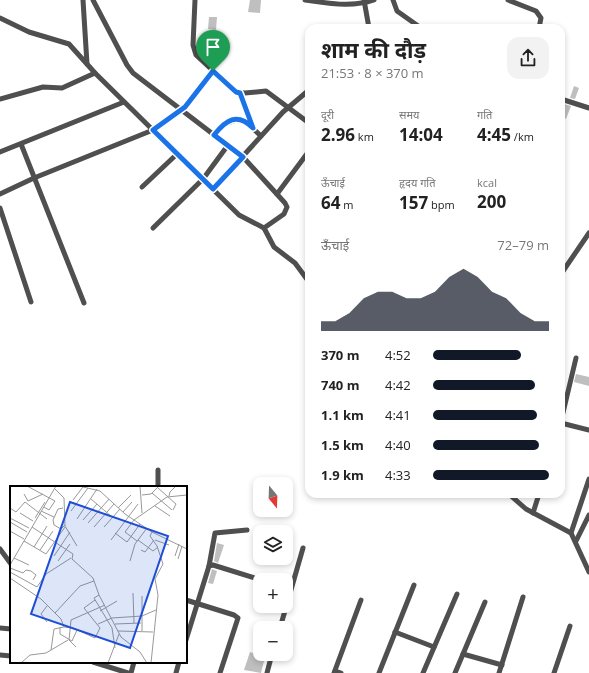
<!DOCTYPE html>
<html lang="hi">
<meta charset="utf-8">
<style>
body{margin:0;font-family:"Open Sans","Noto Sans Devanagari",sans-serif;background:#f2f2f2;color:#222;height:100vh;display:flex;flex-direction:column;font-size:15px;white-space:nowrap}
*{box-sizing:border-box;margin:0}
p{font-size:13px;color:#767676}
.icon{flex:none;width:22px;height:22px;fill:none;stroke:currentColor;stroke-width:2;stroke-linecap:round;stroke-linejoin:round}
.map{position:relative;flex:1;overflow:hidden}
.details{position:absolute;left:305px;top:24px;width:260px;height:474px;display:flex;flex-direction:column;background:#fff;border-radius:12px;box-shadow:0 2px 6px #0003}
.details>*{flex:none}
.needle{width:26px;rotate:161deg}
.fabs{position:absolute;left:253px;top:477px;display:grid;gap:8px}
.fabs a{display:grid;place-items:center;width:40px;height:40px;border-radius:8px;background:#fff;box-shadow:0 2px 6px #0003;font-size:20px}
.pin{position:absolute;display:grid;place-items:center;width:34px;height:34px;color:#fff;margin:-41px -17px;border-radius:50% 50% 50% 0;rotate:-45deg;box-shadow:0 0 4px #0007}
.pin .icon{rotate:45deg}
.round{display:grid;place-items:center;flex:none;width:42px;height:42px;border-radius:12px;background:#f2f2f2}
.summary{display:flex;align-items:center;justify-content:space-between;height:68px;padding:0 16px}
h1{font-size:22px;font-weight:700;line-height:30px}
.stats{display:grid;grid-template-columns:repeat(3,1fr);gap:6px;height:68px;padding:4px 16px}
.stats div{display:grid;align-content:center}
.stats b{font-size:17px;font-weight:700}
.stats small{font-size:11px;font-weight:400}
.stats p{font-size:11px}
.chart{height:112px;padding:8px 16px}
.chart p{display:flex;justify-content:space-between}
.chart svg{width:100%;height:72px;margin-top:4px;fill:#111827;opacity:.7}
ul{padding:0 16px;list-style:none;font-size:13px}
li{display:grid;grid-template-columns:64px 48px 1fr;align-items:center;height:30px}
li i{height:10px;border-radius:5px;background:#111827}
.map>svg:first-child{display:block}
.building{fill:#bfbfbf}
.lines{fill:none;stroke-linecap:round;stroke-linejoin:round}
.minor{stroke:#4f4f4f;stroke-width:5}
.route-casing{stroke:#fff;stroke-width:8}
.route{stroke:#1a73e8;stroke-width:5}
.inset-road{fill:none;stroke:#999;stroke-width:1}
.view{fill:#1d4ed8;fill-opacity:0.15;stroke:#1d4ed8;stroke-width:2}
.inset-edge{fill:none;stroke:#000;stroke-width:2}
</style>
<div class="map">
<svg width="589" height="673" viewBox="0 0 589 673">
<rect width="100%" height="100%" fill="#fff"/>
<g class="building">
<polygon points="250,0 261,0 260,13 248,12"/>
<polygon points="209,17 217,17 216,30 208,29"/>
<polygon points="574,86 579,88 575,99 570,98"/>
<polygon points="564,104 571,106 566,119 561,115"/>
<polygon points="576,374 589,377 589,386 574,382"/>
<polygon points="217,543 224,545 218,563 214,561"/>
<polygon points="212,569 217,571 213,584 208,583"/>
<polygon points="250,652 265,657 261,673 244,670"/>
</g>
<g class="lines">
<g class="minor">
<polyline points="83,0 87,64"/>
<polyline points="93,0 127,65 133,73 243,157 285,203 287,207 284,214 264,228"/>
<polyline points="195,0 193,45 196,55 236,92 245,93 266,91 309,123"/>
<path d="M305 0C328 3 351 8 374 0"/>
<polyline points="364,0 369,28"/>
<polyline points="393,0 397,11 421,28"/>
<polyline points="508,0 536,11 541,18 539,28"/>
<polyline points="0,18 29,32 69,44 95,73 239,215 264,228 274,247 295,263 309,282"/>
<polyline points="240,93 252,127"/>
<polyline points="0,99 43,87 62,88 95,73"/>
<polyline points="561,99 589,108"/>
<polyline points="214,135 223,125 239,119 247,123 261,136"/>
<polyline points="21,144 84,303"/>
<polyline points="0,152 124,102"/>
<polyline points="142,187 177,154"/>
<polyline points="213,189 283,112 309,90"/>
<polyline points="0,194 34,178 153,130 185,107 213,71"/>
<polyline points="277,194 309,151"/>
<polyline points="0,208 31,302"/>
<polyline points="153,228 203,179 228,145"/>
<polyline points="561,274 589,233"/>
<polyline points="561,421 576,358"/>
<polyline points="561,423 589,430"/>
<polyline points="158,487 158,470"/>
<polyline points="509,494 526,509 571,533 589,572"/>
<polyline points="533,513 539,494"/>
<polyline points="571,533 589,479"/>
<polyline points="576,541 589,515"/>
<polyline points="0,549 11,564"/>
<polyline points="209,566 215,533 247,530"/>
<polyline points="186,600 234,615 238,618 220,673"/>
<polyline points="0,628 11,629"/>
<polyline points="280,628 303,548"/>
<polyline points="395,632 434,647"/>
<polyline points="186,640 209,566 213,565 261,580"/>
<polyline points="463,654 502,665"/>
<polyline points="0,655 11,656"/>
<polyline points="93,662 128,673"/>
<polyline points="335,671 341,673"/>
<polyline points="131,673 134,662"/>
<polyline points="176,673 179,662"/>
<polyline points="267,673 272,654"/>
<polyline points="334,673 361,600"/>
<polyline points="379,673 414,585"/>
<polyline points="423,673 457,594"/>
<polyline points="455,673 485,602"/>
<polyline points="499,673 523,597"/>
<polyline points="554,673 570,626"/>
</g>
</g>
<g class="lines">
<defs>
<path id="route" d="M213 71 236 92 240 93 253 128C237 112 226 120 214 135L243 157 213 189 153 130 185 107Z"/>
</defs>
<use href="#route" class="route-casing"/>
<use href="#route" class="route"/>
</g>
<g transform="translate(10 486)">
<rect width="177" height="177" fill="#fff"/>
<path class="inset-road" d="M17 0 45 15 39 24 34 21M69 0 90 5 115 28 142 46 140 50 147 60 153 78 145 93 148 109 141 177M130 0 132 27M148 2 166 18 163 24M45 3 54 12 55 40 67 60M142 7 162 24M14 8 18 15 33 8M132 9 141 8 149 0M159 10 160 6 166 0M81 13 102 31M63 14 73 1M145 20 160 30M0 22 6 26 15 16 37 33M53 22 48 23 43 34 44 39 51 43 55 39M108 22 121 9M31 25 44 31M61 25 78 2M113 26 122 16M10 27 23 35M0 32 19 42M25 32 35 16M67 33 87 3M73 34 87 18M0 36 17 46M78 37 99 13M22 41 63 68 62 73 83 92 89 109 111 151 130 166 137 177M84 41 104 18M94 41 110 23M0 45 14 53M142 46 177 63M105 47 117 56 130 38M101 54 128 18M128 54 143 65 148 61M145 54 159 59M14 55 36 68 55 41M127 55 115 46 124 34 157 11 177 9M24 61 37 40M30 64 43 45M131 64 135 66 144 54M44 70 60 46M165 70 169 58M4 72 19 79M168 73 172 60M48 75 60 58M120 75 125 58 137 42M0 79 46 0M0 82 13 87 16 84 21 85 26 89 23 94M0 86 27 101 36 88 61 72M0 92 31 113 51 133 54 141 63 142 85 152 90 142 74 122 85 114M123 107 124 137M89 109 84 112 102 142 105 162M90 125 107 115M45 127 70 100 84 95M37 136 31 128 37 120M88 138 102 132 132 130 146 124M105 138 131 137M50 141V148L62 155 67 144M108 145 143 146M132 145V110M66 161 59 154 61 134 95 119M41 164 44 143 54 141M11 177 20 169 36 167 58 154M98 177 109 148"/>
<path class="view" d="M60 16 158 50 120 162 21 128Z"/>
<rect width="177" height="177" class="inset-edge"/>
</g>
</svg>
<div class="fabs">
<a><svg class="needle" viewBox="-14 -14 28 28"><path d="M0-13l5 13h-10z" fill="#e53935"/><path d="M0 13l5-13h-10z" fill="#767676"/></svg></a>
<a><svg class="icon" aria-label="layers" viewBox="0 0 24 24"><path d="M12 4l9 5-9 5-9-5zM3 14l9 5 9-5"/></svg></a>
<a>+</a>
<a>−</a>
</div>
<div class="pin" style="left:213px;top:71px;background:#1e9e55"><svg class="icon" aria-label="arrive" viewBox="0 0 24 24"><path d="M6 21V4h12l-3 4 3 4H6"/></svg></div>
<section class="details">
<div class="summary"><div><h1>शाम की दौड़</h1><p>21:53 · 8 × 370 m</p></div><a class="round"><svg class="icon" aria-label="share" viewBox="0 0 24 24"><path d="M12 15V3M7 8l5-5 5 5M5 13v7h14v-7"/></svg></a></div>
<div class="stats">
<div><p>दूरी</p><b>2.96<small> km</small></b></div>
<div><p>समय</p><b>14:04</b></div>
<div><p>गति</p><b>4:45<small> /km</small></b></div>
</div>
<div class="stats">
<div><p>ऊँचाई</p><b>64<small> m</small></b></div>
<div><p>हृदय गति</p><b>157<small> bpm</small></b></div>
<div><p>kcal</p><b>200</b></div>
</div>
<div class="chart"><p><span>ऊँचाई</span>72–79 m</p>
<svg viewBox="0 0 160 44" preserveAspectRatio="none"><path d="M0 44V38L10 38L20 33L30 24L40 20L50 20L60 24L70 24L80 20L90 11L100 6L110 11L120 20L130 24L140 33L150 38L160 38V44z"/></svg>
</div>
<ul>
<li><b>370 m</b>4:52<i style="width:76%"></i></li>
<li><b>740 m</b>4:42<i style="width:88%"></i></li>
<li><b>1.1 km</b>4:41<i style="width:90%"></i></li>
<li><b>1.5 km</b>4:40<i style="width:91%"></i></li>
<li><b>1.9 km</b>4:33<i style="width:100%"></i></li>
</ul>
</section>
</div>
